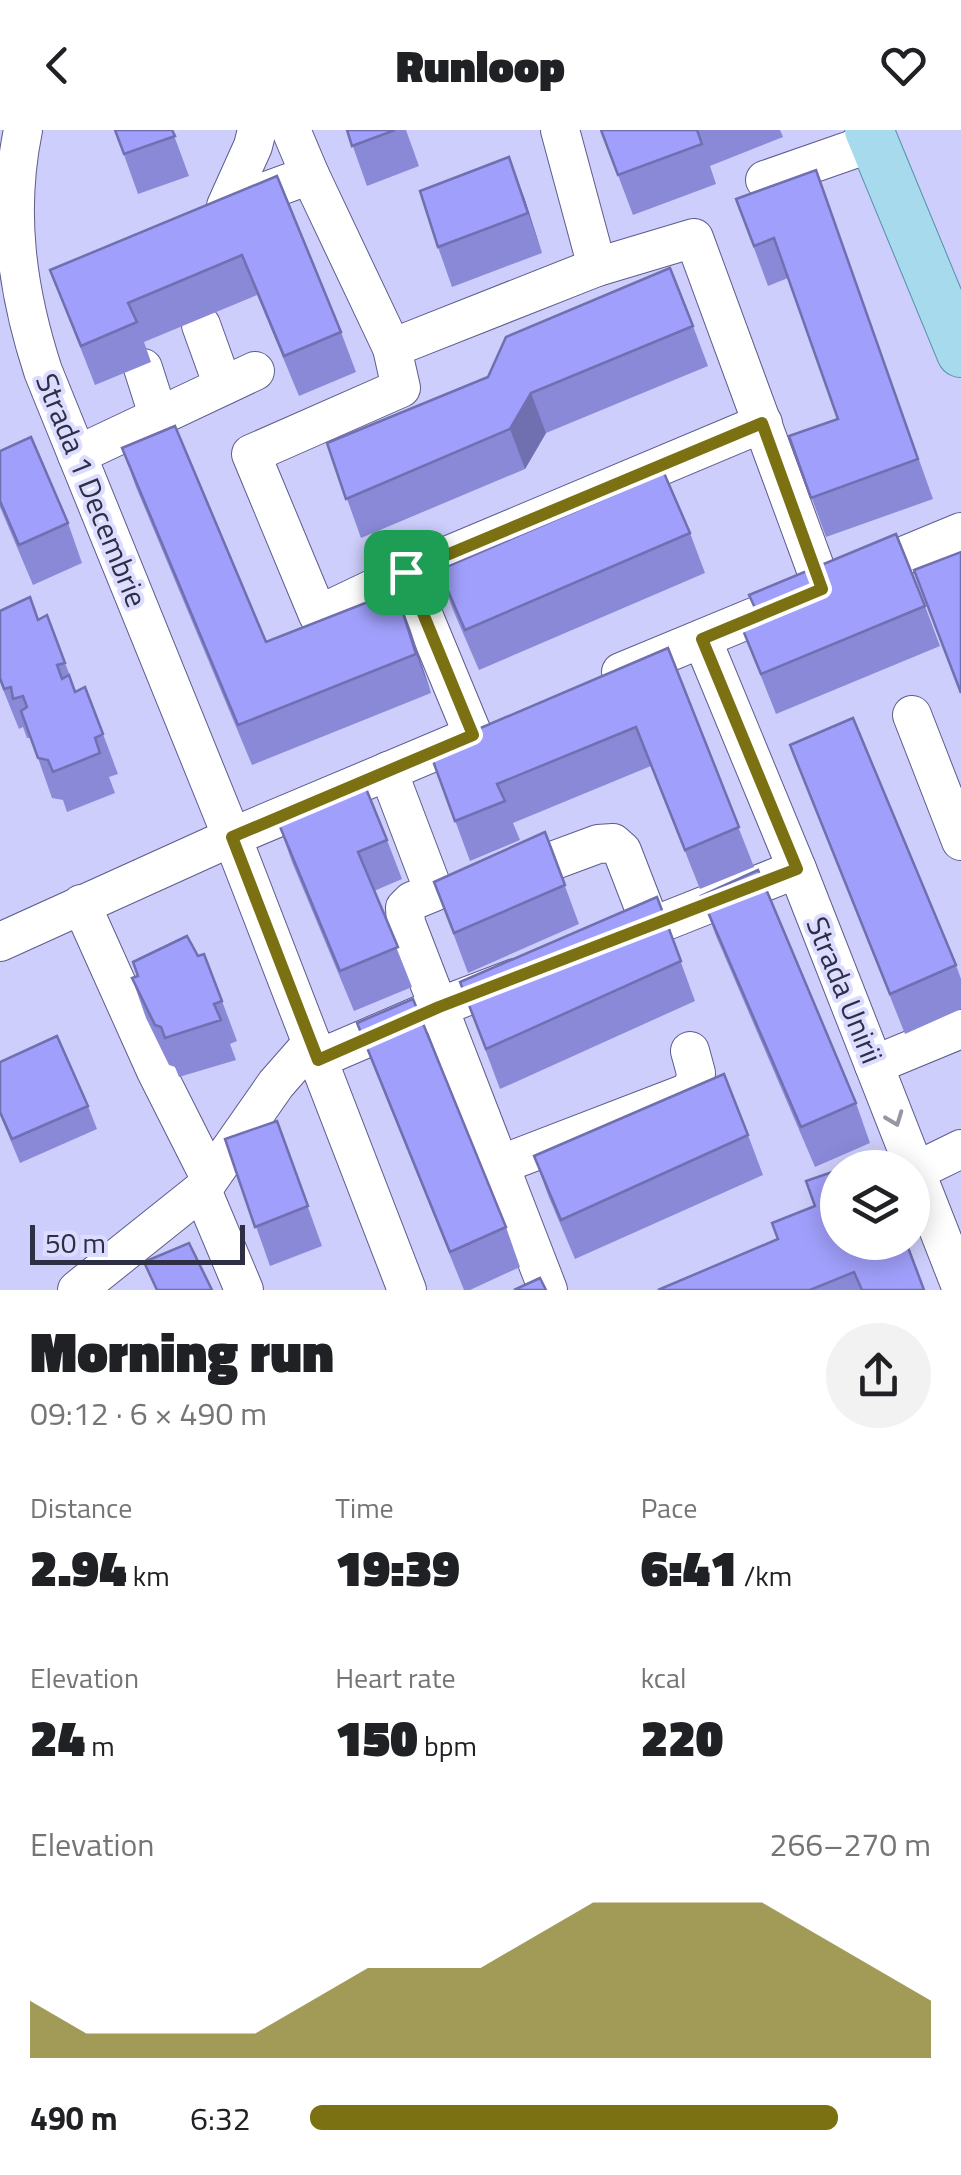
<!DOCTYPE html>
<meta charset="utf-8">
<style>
body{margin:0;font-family:"Titillium Web",sans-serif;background:#f2f2f2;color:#202124;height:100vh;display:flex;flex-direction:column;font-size:38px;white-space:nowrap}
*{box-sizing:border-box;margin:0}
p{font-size:32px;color:#757577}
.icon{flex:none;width:55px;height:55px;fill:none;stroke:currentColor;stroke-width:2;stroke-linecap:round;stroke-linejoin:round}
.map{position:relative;height:1160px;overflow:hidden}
.sheet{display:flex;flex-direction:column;background:#fff;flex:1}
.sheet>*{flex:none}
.controls{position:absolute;left:820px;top:1020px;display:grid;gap:20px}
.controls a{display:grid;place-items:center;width:110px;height:110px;border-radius:50%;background:#fff;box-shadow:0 5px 25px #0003;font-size:50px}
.scale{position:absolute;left:30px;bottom:25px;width:215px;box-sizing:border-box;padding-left:10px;border:5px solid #2e2f44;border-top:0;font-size:28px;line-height:35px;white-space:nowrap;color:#2e2f44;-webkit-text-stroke:8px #dbdcff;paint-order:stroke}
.pin{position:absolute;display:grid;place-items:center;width:85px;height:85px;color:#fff;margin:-42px;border-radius:20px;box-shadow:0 5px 15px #0006}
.round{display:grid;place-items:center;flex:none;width:105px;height:105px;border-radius:52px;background:#f2f2f2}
.overview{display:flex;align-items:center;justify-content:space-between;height:170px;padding:0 30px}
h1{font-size:55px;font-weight:800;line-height:75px}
.figures{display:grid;grid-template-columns:repeat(3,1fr);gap:15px;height:170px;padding:10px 30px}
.figures div{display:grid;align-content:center}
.figures b{font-size:50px;font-weight:800}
.figures small{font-size:28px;font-weight:400}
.figures p{font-size:28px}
.chart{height:280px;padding:20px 30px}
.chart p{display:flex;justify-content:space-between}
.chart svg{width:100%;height:180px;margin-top:10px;fill:#7b7112;opacity:.7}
ul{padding:0 30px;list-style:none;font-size:32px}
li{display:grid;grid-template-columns:160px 120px 1fr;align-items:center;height:75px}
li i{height:25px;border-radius:12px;background:#7b7112}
header{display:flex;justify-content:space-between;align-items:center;height:130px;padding:0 30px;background:#fff;font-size:45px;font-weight:800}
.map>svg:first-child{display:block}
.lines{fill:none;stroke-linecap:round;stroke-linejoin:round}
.minor-casing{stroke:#5d5c8d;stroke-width:40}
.major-casing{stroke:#558ea9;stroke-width:50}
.minor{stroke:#fff;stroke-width:38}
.major{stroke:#a6daec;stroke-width:48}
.wall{fill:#8a89d8}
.shaded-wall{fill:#706fb0}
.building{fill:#a09ffb;stroke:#706fb0;stroke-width:2.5}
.oneway{stroke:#9697a2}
.route-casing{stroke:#fff;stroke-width:20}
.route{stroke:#7b7112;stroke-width:12}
.labels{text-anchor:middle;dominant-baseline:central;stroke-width:8;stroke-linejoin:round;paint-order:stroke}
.street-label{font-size:30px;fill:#2e2f44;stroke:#dbdcff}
</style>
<header><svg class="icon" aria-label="back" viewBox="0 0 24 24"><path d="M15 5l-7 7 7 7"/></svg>Runloop<svg class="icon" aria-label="heart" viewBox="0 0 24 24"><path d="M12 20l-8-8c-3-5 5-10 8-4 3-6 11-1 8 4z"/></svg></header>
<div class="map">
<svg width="961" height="1160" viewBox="0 0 961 1160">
<rect width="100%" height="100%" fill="#cdcefb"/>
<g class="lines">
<defs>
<g id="minor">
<path d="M23 0C6 83 17 161 43 241L232 707 407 1160"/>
<polyline points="310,45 392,218 597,137 560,0"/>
<polyline points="765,50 874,12"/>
<polyline points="236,72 310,45 291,0"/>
<polyline points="226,76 253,16 257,0"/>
<polyline points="597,137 694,108 823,459"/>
<polyline points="201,195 223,256"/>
<polyline points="392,218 401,258 251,324 318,485 406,443 763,293"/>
<polyline points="143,238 159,288"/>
<polyline points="77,325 255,241"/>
<polyline points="406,443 473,605"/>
<polyline points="857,445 961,402"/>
<polyline points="702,509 797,739 961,1157"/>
<polyline points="621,542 788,473"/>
<polyline points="912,585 961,711"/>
<polyline points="388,641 434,762 412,771 405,778 406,793 548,1160"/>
<polyline points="509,747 598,714 613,713 622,721 651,796"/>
<polyline points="81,774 156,941 210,1048"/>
<polyline points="618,810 797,739"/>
<polyline points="0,812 232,707 474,605"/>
<polyline points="318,929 439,877 515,848"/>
<polyline points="874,935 961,899"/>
<polyline points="502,1034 684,964 694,957 696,943 690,921"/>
<polyline points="916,1041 961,1019"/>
<polyline points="202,1060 244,1160"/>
<polyline points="77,1160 202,1060 276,954 312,913"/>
</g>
<polyline id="major" points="869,0 961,223"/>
</defs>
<use href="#minor" class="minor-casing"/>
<use href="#major" class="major-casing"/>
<use href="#minor" class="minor"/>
<use href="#major" class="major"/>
</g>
<g class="wall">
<polygon points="115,0 172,0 189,46 138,64"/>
<polygon points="347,0 406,0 419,36 367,56"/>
<polygon points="601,0 780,0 783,7 710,36 716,54 633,85"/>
<polygon points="816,40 933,369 826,407 789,306 838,289 788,148 768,156 736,69"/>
<polygon points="277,46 341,202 356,242 299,266 257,165 144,212 151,232 95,255 50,140"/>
<polygon points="524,67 542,123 452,157 438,117"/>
<polygon points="693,196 708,236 546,303 525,339 361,408 327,313"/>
<polygon points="122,318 266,512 396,461 431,563 252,635 136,357"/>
<polygon points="0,321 68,393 82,433 33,455 0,377"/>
<polygon points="690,403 705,443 479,540 453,480 439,440"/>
<polygon points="749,465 925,476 940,516 776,584 738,488 755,480"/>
<polygon points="0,481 38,490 47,485 76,562 103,604 118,644 109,647 115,663 67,682 63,670 52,668 31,608 27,608 23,597 19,599 0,552"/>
<polygon points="668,518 754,737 700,759 651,636 513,693 520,710 470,731 429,620"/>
<polygon points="790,615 956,835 961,849 961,879 905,904"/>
<polygon points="278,692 387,710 402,749 374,761 412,857 354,881 292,732"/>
<polygon points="545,702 579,794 468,843 434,752"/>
<polygon points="701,766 856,973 870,1013 815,1037 716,806"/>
<polygon points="657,767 695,871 500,959 460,852"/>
<polygon points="132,848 222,871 237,911 230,914 236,930 179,947 175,937 169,935 146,888"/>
<polygon points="357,893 506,1097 520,1137 470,1160 464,1160 372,933"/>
<polygon points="0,932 88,976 97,999 20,1033 0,985"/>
<polygon points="277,991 322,1116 270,1136 225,1009"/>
<polygon points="748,1005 763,1045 575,1129 548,1065 534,1026"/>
<polygon points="778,1109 924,1160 658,1160"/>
</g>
<g class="shaded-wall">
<polygon points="509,27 524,67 542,123 528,83"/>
<polygon points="531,263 546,303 525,339 510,299"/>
<polygon points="396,461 411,501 431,563 416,524"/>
</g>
<g class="building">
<polygon points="115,0 172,0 175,6 124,24"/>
<polygon points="347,0 395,0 352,16"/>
<polygon points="601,0 697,0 702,14 618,45"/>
<polygon points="509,27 528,83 438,117 420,61"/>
<polygon points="816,40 918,329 811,368 789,306 838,289 774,108 754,116 736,69"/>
<polygon points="277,46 341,202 284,226 242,125 128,173 137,192 81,216 50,140"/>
<polygon points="670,138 693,196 531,263 510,299 346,369 327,313 488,247 506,207"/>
<polygon points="175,296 266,512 396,461 416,524 238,595 122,318"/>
<polygon points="31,307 68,393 19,415 0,371 0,321"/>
<polygon points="664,343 690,403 465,500 439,440"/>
<polygon points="896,404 925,476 761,544 738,488 756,480 749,465"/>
<polygon points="961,422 961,563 914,440"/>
<polygon points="30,467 38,490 47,485 65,533 57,535 62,549 69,545 75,562 85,557 103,604 95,608 100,623 53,642 48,630 38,628 21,581 27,577 23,566 13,569 11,557 4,559 0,548 0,481"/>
<polygon points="668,518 739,697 685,720 636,597 497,654 505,671 455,691 429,620"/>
<polygon points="853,588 956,835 890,864 790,615"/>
<polygon points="365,656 387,710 358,722 398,817 340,841 278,692"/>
<polygon points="545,702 565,755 454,803 434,752"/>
<polygon points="758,740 856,973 801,997 701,766"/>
<polygon points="657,767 681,831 486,919 460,852"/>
<polygon points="187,806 198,826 204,824 222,871 214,874 221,890 165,908 161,897 155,895 132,848 138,846 133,832"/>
<polygon points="413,869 506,1097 450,1122 357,893"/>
<polygon points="57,906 88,976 12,1009 0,982 0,932"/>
<polygon points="724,944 748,1005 561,1090 534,1026"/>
<polygon points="277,991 308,1076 255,1097 225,1009"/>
<polygon points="873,1027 877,1038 844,1038"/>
<polygon points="838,1040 838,1112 906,1112 924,1160 862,1160 854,1142 810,1160 658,1160 778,1109 772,1093 815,1076 806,1051"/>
<polygon points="189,1113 212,1160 157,1160 144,1132"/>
<polygon points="540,1148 546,1160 514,1160"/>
</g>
<defs><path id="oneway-chevron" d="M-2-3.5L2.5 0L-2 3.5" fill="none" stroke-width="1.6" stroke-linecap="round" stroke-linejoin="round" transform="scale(2.5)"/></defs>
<use class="oneway" href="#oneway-chevron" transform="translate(895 989) rotate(69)"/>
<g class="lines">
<defs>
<polygon id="route" points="762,293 822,459 702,509 797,739 439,877 318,930 232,707 473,605 406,442"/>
</defs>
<use href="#route" class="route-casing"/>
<use href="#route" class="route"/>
</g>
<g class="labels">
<g class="street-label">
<text transform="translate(92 360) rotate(68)">Strada 1 Decembrie</text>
<text transform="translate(845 860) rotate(68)">Strada Unirii</text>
</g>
</g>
</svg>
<div class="controls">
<a><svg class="icon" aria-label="layers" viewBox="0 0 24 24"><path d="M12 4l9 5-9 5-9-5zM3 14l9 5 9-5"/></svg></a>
</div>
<div class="scale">50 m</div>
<div class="pin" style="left:406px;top:442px;background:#1e9e55"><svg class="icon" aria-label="arrive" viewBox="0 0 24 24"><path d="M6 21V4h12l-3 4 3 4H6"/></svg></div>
</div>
<section class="sheet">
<div class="overview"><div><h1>Morning run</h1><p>09:12 · 6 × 490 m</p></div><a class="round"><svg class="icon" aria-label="share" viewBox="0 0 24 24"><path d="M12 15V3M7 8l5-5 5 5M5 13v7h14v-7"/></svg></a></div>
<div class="figures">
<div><p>Distance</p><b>2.94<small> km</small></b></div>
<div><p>Time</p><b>19:39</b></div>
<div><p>Pace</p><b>6:41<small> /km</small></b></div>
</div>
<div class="figures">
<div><p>Elevation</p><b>24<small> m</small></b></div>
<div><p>Heart rate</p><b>150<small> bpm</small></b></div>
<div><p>kcal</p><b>220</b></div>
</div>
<div class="chart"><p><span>Elevation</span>266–270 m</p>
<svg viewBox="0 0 160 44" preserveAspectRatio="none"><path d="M0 44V30L10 38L20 38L30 38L40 38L50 30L60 22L70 22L80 22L90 14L100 6L110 6L120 6L130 6L140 14L150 22L160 30V44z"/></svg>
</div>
<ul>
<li><b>490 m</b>6:32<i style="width:85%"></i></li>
</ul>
</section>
